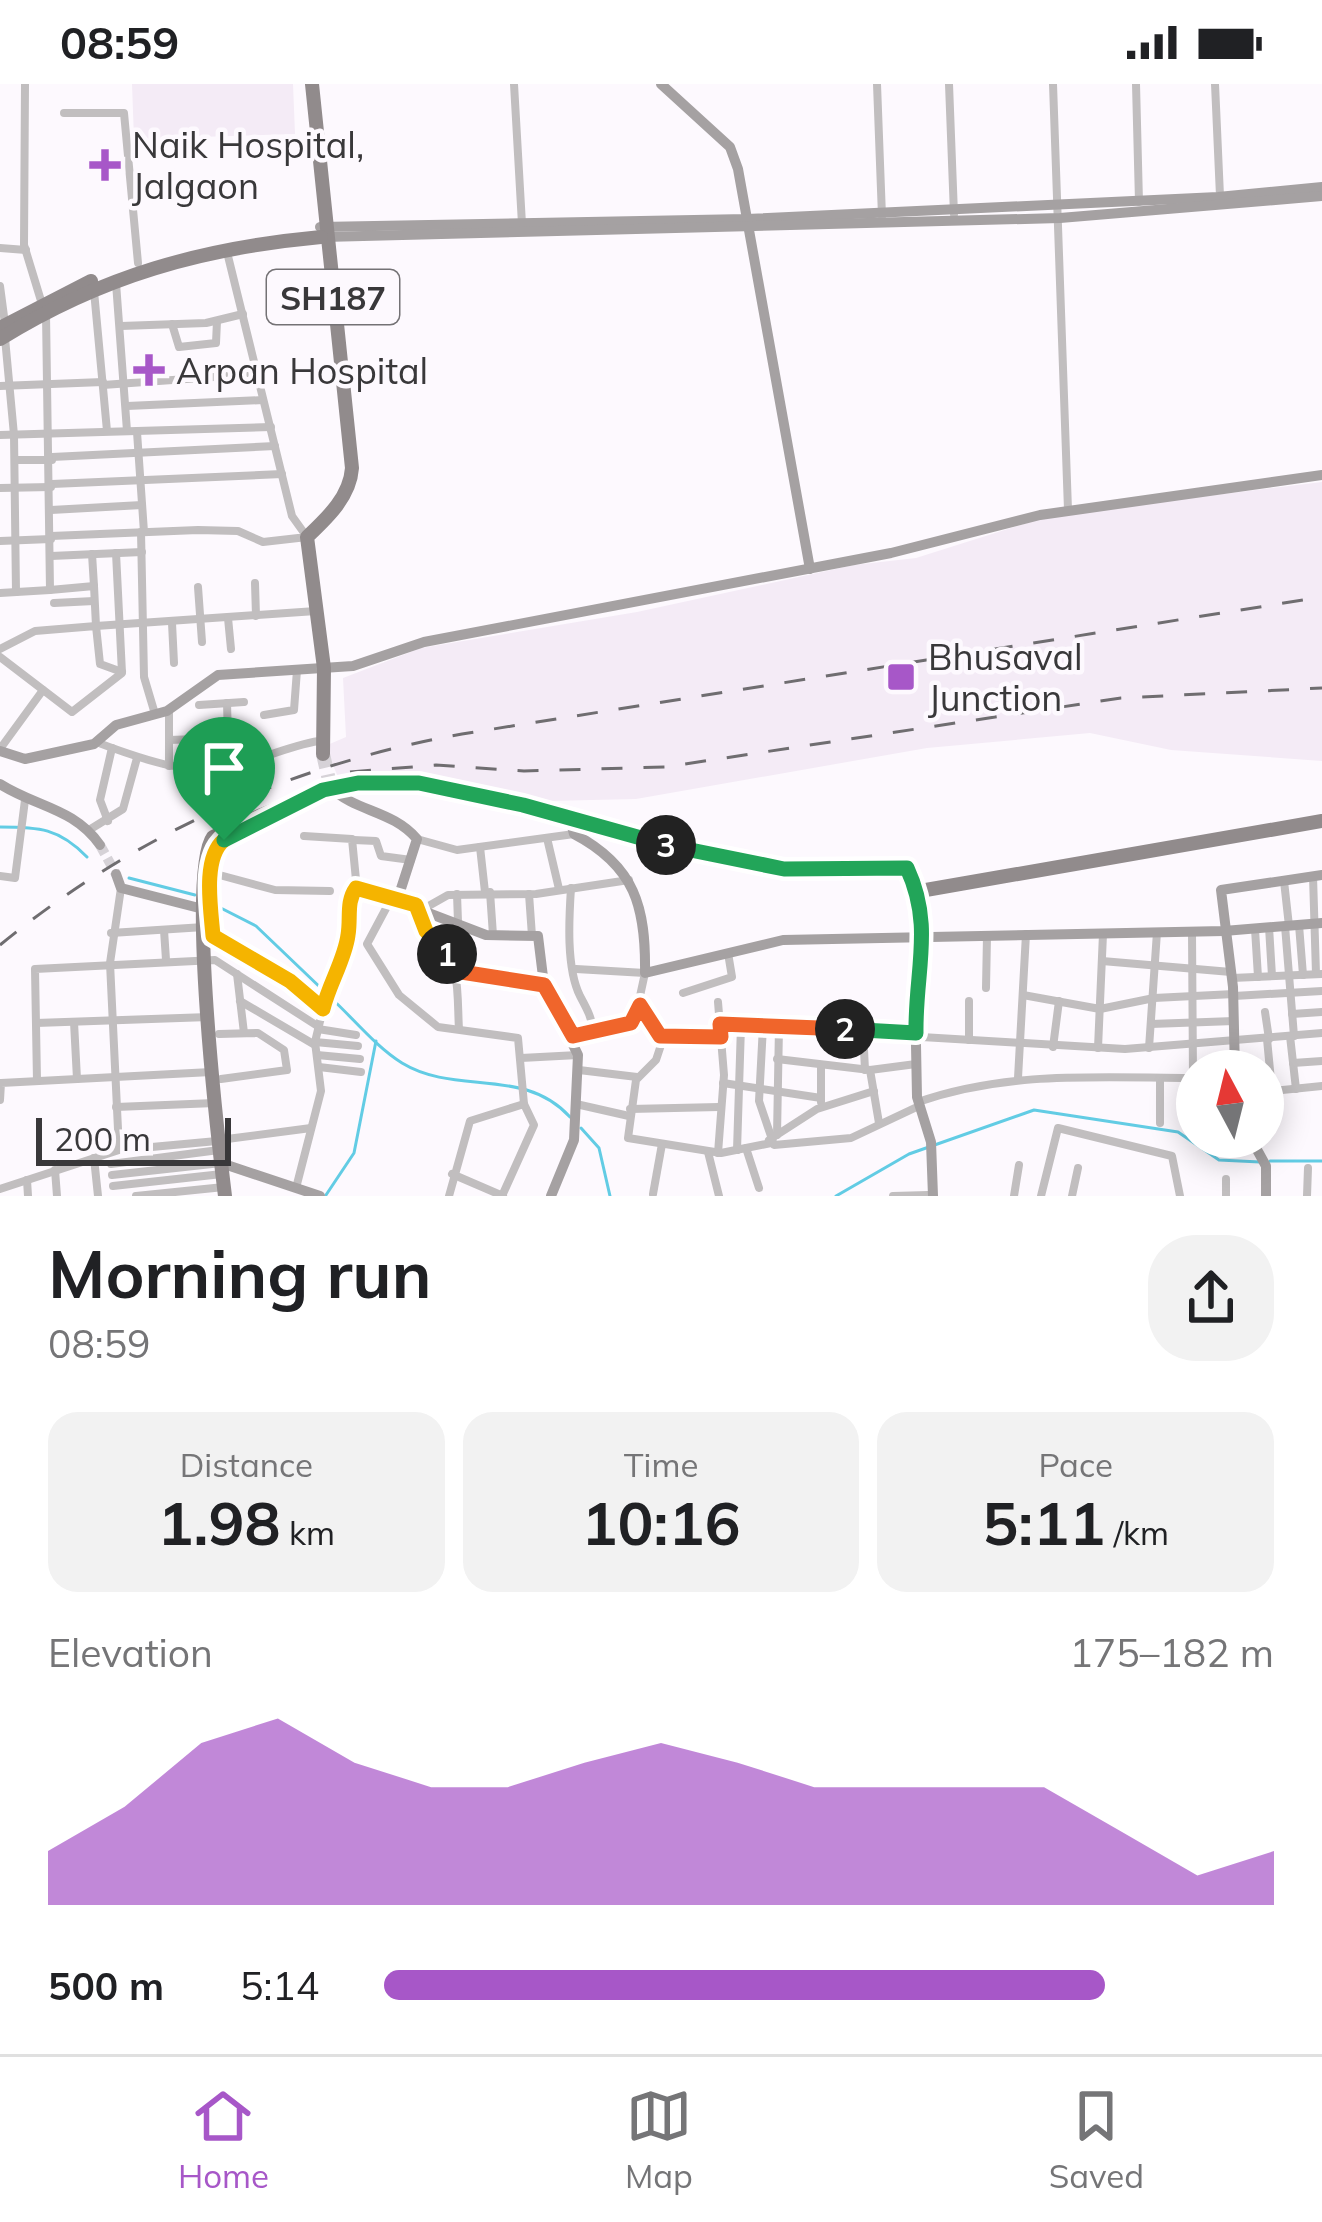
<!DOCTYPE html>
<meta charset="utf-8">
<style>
body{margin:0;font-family:Mulish,sans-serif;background:#f2f2f2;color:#202124;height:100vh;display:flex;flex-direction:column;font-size:45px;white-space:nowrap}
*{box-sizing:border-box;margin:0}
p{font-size:39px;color:#757577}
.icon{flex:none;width:66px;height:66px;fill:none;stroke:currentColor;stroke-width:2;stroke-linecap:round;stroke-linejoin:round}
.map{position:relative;height:1112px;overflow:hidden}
.side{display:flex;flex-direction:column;background:#fff;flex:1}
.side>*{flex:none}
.needle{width:78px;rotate:353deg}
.buttons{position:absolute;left:1176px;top:966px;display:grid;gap:24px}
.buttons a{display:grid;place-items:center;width:108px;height:108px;border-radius:50%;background:#fff;box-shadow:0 6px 30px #0003;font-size:60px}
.scale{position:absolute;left:36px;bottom:30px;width:195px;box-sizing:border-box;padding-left:12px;border:6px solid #39383a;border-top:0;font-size:33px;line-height:42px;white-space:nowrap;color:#39383a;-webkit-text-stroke:9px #fdf9fe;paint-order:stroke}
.pin{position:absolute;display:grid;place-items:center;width:102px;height:102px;color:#fff;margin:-123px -51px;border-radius:50% 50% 50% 0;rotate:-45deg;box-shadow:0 0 12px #0007}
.pin .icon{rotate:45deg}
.km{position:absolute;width:60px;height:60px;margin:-30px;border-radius:50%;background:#222;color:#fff;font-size:33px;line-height:60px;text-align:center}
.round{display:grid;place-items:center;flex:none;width:126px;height:126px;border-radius:48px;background:#f2f2f2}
.head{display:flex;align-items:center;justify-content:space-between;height:204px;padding:0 48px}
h1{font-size:66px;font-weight:700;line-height:90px}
.figures{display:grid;grid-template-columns:repeat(3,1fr);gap:18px;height:204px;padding:12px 48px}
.figures div{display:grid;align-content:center;border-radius:30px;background:#f2f2f2;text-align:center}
.figures b{font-size:60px;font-weight:700}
.figures small{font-size:33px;font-weight:400}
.figures p{font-size:33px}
.chart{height:336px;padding:24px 48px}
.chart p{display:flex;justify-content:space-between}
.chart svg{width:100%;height:216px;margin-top:12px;fill:#a757c8;opacity:.7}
ul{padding:0 48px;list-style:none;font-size:39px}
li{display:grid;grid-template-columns:192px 144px 1fr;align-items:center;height:90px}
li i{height:30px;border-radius:15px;background:#a757c8}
.status{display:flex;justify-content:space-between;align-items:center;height:84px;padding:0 60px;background:#fff;direction:ltr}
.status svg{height:33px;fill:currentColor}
.dock{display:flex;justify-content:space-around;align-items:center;height:168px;border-top:3px solid #e0e0e0;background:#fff;font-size:33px;color:#757577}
.dock a{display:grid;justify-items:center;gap:6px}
.dock .current{color:#a757c8}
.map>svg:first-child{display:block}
.built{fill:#f4ebf6}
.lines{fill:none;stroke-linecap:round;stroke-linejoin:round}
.stream{stroke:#62cce4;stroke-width:3}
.secondary-tunnel{stroke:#d6d2d7;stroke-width:10;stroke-dasharray:10 5;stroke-linecap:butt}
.primary-tunnel{stroke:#d6d2d7;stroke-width:14;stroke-dasharray:14 7;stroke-linecap:butt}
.street{stroke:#c1bebf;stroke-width:8}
.secondary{stroke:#a5a1a2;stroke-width:10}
.primary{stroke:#918b8c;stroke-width:14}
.rail{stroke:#6f6d70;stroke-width:3;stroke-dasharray:21 21;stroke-linecap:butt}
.split-1-casing{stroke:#fff;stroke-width:24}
.split-2-casing{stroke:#fff;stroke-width:24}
.split-3-casing{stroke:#fff;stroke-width:24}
.split-4-casing{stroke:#fff;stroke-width:24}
.split-1{stroke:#f5b400;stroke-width:15}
.split-2{stroke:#f0652b;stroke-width:15}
.split-3{stroke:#22a559;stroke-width:15}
.split-4{stroke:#22a559;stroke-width:15}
.poi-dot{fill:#a757c8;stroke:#fdf9fe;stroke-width:4.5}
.labels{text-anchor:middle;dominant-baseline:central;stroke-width:9;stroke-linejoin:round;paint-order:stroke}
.shield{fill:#fdf9fe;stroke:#747275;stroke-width:3}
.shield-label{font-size:33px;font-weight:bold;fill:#39383a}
.poi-label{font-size:36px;fill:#39383a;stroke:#fdf9fe;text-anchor:start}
</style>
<div class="status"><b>08:59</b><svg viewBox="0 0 49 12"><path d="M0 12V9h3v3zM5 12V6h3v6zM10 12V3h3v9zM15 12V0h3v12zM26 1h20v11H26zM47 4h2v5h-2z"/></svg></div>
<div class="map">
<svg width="1322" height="1112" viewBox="0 0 1322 1112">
<rect width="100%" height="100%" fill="#fdf9fe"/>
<g class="built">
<polygon points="132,0 293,0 295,50 134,55"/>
<polygon points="1322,398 1322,677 1171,666 1090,649 927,664 636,715 547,717 393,687 338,693 325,662 346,653 343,594 421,564 637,528 854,481 916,474 1052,431"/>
</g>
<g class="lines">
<g class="stream">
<path d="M0 743C39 743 59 744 87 773"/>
<polyline points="129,794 195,811"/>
<polyline points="209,818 256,842 324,907"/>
<path d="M331 914C353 934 376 963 402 979 456 1012 524 982 570 1033"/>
<polyline points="581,1044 599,1064 610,1112"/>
<polyline points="1270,1077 1322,1077"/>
<polyline points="326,1111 354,1069 376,957"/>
<polyline points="836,1112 909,1070 1034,1026 1178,1048 1219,1076 1260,1078"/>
</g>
<polyline class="secondary-tunnel" points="100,761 116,790"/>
<polyline class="primary-tunnel" points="323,670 329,696"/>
<g class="street">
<polyline points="25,0 24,161 42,220"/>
<polyline points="514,0 522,140"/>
<polyline points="877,0 882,132"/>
<polyline points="949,0 954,130"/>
<polyline points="1053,0 1068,426"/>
<polyline points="1136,0 1139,118"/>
<polyline points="1215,0 1220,112"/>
<polyline points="64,29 124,29 138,179"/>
<polyline points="0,164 26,166"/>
<polyline points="116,199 127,347"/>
<polyline points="0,202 5,240"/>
<polyline points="94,207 107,347"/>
<polyline points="172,240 179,263 216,259 217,237"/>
<polyline points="121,242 206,239 243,230"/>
<polyline points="5,254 14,351 16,508"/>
<polyline points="103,301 257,290"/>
<polyline points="0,302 103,298"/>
<polyline points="127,322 263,316"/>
<polyline points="137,348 144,448"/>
<polyline points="0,351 271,343"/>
<polyline points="52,373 275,362"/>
<polyline points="15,376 52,376"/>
<polyline points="52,400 282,390"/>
<polyline points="0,404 51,403"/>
<polyline points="51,426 142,421"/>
<polyline points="141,448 144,593 155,630"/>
<polyline points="51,452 198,446 238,447 263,458 307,453 292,432 226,164"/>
<polyline points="0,457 51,455"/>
<polyline points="92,470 94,502"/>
<polyline points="51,472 142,468"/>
<polyline points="255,499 256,532"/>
<polyline points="198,503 202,558"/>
<polyline points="50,506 94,502 96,542 316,527"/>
<polyline points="0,509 50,506 46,230"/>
<polyline points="54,519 94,517"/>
<polyline points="228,534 231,565"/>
<polyline points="172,539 174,579"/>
<polyline points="0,565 35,547 96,542 100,580 122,588"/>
<polyline points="0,573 72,628 122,589 116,469"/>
<polyline points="199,621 244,618"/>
<polyline points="169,626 169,682"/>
<polyline points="264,631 294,626 297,586"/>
<polyline points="169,656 228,654 227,619"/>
<path d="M96 658C144 676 194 695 246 679 271 671 293 661 319 657"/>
<polyline points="0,665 43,606"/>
<polyline points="108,737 100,716 112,664"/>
<polyline points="89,746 123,725 137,674"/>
<polyline points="304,752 352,755 357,806 392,815"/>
<polyline points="547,754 559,805"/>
<polyline points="417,755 457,766 574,750"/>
<polyline points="354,756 376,757 381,772 411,776"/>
<polyline points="480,763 485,808"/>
<polyline points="212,789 275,806 330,807"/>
<polyline points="0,792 15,794 25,716"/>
<polyline points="1313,792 1316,890"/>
<polyline points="1284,797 1289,842"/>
<path d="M571 804C569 834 566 884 580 912 587 925 591 932 594 948"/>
<polyline points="490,808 493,851"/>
<polyline points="457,810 458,838"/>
<polyline points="529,810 532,852"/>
<polyline points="391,815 367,860 399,911 438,943 518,954 524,1020"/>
<path d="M417 823C423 839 428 844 439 855 461 878 457 916 459 945"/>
<polyline points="425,824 448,811 536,810 629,796"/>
<polyline points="1299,841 1303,891"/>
<polyline points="1285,842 1294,952"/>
<polyline points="1269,843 1272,892"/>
<polyline points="1255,845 1258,893"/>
<polyline points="164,846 166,876"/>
<polyline points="1192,848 1193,994"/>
<polyline points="111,849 204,843"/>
<polyline points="213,852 290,897 323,925"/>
<polyline points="1102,877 1231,888"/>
<polyline points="455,887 544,901"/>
<polyline points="237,890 244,949"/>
<polyline points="1232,894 1322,890"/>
<polyline points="986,904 987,852"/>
<polyline points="683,909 732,893 728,869"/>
<polyline points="1023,911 1100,925 1154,914 1234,910"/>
<polyline points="1234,912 1322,907"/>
<polyline points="240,917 315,961"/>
<polyline points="641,921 661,961 656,976 636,996 628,1054 721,1069 771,1059"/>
<polyline points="1265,928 1269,955"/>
<polyline points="1292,930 1322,928"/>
<polyline points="74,938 77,995"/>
<polyline points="36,939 209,933"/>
<polyline points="1151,940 1234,937"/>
<polyline points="720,941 1125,965 1322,949"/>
<polyline points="763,942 759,1017 774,1061 851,1054 919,1022"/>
<polyline points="318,945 356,951"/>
<polyline points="863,945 865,986"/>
<polyline points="219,950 258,949 284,966 287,986 221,995"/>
<polyline points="573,952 635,935 645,889 576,885"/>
<polyline points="660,952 721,953"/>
<polyline points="1290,952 1296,1005"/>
<polyline points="1267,955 1272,1007"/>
<polyline points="969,956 969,917"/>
<polyline points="315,958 358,962"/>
<polyline points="1053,963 1059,917"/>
<polyline points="1098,964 1103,850"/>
<polyline points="1149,964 1157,848"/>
<polyline points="317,971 360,975"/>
<polyline points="521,974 578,971"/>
<polyline points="777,975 870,986 916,980"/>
<polyline points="1293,979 1322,977"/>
<polyline points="319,983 361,988"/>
<polyline points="821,984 821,1018"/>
<polyline points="579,986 637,993"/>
<polyline points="870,986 879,1039"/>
<polyline points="1018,994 1026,850"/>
<polyline points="37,997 35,885 215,876 319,943"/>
<polyline points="723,999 821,1014"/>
<polyline points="1263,1008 1322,1002"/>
<polyline points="0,1016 1,999 211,988"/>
<path d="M918 1018C1009 986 1102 994 1197 994"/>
<polyline points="576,1020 629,1032"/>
<polyline points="116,1023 215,1019"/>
<polyline points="630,1025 719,1023"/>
<polyline points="1160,1039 1160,994"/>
<polyline points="777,1051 779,943"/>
<polyline points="227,1055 311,1044"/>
<polyline points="769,1056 817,1025 874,1007"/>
<polyline points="746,1064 759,1104"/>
<polyline points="119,1066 110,879 121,804"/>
<polyline points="737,1066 741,942"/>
<polyline points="708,1068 719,1112"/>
<polyline points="718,1069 724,991 718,918"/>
<polyline points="94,1074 98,1112"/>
<polyline points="111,1080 219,1066"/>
<polyline points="55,1086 57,1112"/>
<polyline points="452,1090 503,1112"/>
<polyline points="112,1091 221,1079"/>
<polyline points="27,1096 28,1112"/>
<polyline points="113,1102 222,1090"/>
<polyline points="296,1104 321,1007 315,958 331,892 348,857 350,813 356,804"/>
<polyline points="0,1105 119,1066 217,1057"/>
<polyline points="653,1110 662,1060"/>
<polyline points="136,1112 224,1103"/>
<polyline points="449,1112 470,1037 524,1020 534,1041 502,1112"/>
<polyline points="893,1112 928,1111"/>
<polyline points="1014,1112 1019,1081"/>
<polyline points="1041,1112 1058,1044 1172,1072 1180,1112"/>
<polyline points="1072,1112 1078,1084"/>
<polyline points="1226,1112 1226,1095"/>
<polyline points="1307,1112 1308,1084"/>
</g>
<g class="secondary">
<polyline points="661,0 730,63 738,85 810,485"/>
<polyline points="320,143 747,135 1218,113 1322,103"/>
<polyline points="324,153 1060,134 1322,112"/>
<polyline points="0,667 25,675 94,660 116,641 167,627 218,591 353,582 424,558 891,469 1040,431 1322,391"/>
<path d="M0 700C36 723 74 724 100 761"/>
<path d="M331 704C356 728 392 726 417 755L397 817 486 851 538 852 544 901 578 971 574 1056 551 1112"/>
<path d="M570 735 574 750C635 782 646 823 645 889L783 856 1224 847 1322 839"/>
<polyline points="116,790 121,804 203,825"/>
<polyline points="917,806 925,850 915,909 917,1013 931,1058 933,1112"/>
<polyline points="1235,987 1233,903 1221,806 1322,791"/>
<polyline points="1250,1053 1266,1082 1266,1112"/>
<polyline points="221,1079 320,1112"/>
</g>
<g class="primary">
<path d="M312 0 352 384C350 413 327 434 307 453L324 584 323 670"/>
<polyline points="0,244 91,197"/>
<path d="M0 255C102 192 202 164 321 153"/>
<path d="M225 1112C218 1055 187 788 213 753 288 717 336 698 419 699L784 786 900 782 920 807 1322 737"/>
</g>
<g class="rail">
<polyline points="350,688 436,681 524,687 665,683 1121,614 1322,604"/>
<path d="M0 861C134 751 292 680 462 650L1322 513"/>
</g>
</g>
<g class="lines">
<defs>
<path id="split-1" d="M224 756C202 774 211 826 213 852L290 897 323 925C329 900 345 875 348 851 351 834 346 818 356 804L416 821 426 847 447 870"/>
<polyline id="split-2" points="447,870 455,887 544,901 573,952 631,939 640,921 660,952 721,953 720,940 845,945"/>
<path id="split-3" d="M666 761 784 785 907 784C934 842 915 887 916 949L845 945"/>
<polyline id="split-4" points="224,756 323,706 358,699 419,699 523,721 666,761"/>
</defs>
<use href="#split-1" class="split-1-casing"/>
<use href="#split-2" class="split-2-casing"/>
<use href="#split-3" class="split-3-casing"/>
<use href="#split-4" class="split-4-casing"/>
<use href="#split-1" class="split-1"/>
<use href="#split-2" class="split-2"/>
<use href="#split-3" class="split-3"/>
<use href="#split-4" class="split-4"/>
</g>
<g class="poi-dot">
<path d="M99 63h12v12h12v12h-12v12h-12v-12h-12v-12h12z"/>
<path d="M143 268h12v12h12v12h-12v12h-12v-12h-12v-12h12z"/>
<rect x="886" y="578" width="30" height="30" rx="6"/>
</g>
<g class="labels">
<rect class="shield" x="267" y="186" width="132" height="54" rx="9"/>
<g class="shield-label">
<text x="333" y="213">SH187</text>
</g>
<g class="poi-label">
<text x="132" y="60">Naik Hospital,<tspan x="132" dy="41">Jalgaon</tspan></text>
<text x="176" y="286">Arpan Hospital</text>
<text x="928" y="572">Bhusaval<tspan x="928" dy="41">Junction</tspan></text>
</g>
</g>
</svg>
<div class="buttons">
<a><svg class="needle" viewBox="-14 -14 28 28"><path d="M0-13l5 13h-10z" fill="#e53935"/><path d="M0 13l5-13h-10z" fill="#757577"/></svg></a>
</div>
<div class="scale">200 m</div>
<div class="pin" style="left:224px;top:756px;background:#1e9e55"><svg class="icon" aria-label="arrive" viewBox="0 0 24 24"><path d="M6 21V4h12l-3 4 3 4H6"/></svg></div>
<b class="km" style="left:447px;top:870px">1</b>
<b class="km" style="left:845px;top:945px">2</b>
<b class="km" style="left:666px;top:761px">3</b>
</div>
<section class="side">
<div class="head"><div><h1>Morning run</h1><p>08:59</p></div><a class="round"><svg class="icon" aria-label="share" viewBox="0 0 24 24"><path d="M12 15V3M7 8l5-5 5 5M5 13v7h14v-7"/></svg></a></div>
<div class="figures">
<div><p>Distance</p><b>1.98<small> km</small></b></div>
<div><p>Time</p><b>10:16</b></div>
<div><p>Pace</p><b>5:11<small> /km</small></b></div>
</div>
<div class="chart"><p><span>Elevation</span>175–182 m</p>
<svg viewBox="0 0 160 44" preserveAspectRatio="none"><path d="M0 44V33L10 24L20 11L30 6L40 15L50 20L60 20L70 15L80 11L90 15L100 20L110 20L120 20L130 20L140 29L150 38L160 33V44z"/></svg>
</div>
<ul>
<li><b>500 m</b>5:14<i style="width:81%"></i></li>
</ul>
</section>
<nav class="dock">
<a class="current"><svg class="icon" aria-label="home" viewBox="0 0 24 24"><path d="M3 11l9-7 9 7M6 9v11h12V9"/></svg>Home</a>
<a><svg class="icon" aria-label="map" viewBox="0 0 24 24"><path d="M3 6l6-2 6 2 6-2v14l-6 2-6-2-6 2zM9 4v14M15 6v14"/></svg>Map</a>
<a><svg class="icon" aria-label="saved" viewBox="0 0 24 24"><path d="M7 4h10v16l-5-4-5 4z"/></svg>Saved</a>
</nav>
